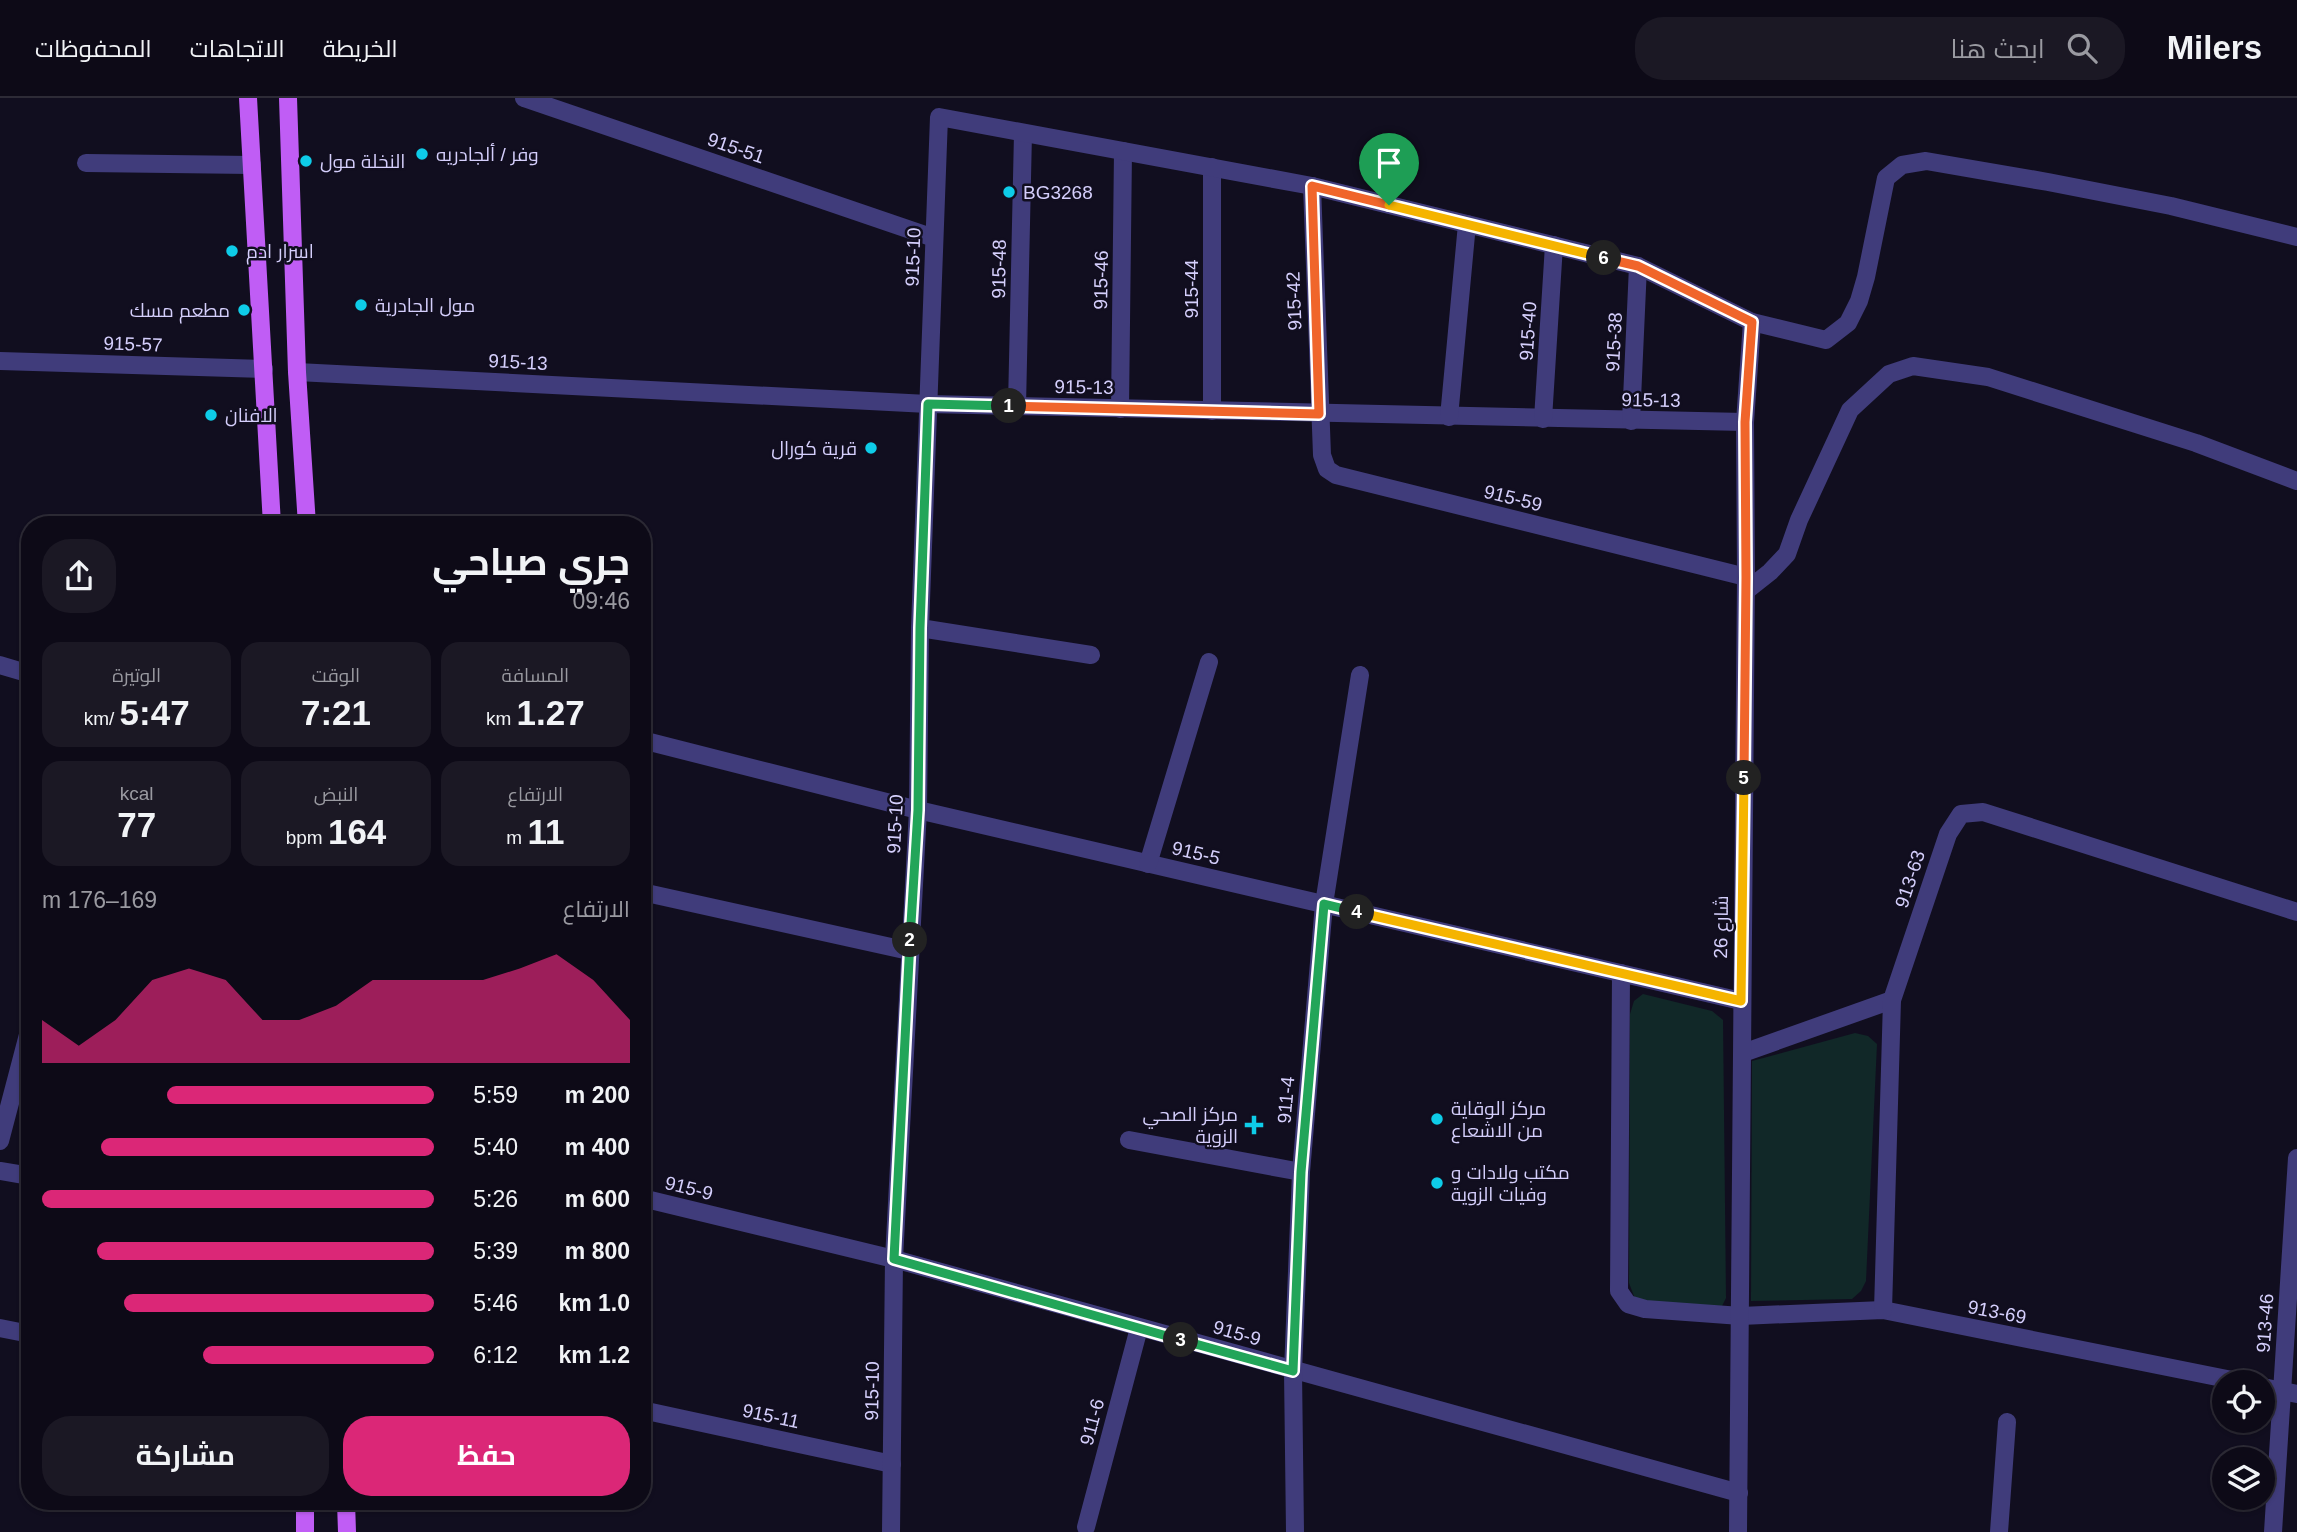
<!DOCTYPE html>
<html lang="ar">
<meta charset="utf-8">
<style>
body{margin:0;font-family:Helvetica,Cairo,sans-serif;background:#1b1824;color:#f1f3f6;direction:rtl;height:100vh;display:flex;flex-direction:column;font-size:26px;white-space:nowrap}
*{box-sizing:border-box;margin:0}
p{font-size:23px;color:#9a9aa1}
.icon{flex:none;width:38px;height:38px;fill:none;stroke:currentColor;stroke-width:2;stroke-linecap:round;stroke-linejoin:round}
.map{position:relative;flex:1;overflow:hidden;direction:ltr}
.drawer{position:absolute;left:21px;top:418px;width:630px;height:994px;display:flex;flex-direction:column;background:#0d0a17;border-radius:28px;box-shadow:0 2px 5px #0004,0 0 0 2px #2d2b36;direction:rtl}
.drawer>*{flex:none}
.fabs{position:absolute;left:2212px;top:1272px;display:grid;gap:14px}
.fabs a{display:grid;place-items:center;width:63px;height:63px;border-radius:50%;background:#0d0a17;box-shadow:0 2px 5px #0004,0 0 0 2px #2d2b36;font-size:35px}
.pin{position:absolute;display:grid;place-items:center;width:60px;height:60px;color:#fff;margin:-72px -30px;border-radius:50% 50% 50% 0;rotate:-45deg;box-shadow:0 0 7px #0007}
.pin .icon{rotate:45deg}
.km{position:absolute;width:35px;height:35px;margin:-18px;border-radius:50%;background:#222;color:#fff;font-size:19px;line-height:35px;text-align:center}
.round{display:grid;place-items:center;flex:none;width:74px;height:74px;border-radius:28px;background:#1b1824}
.headline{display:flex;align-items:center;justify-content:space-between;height:119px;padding:0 21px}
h1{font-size:38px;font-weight:700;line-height:52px}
.stats{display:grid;grid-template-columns:repeat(3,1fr);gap:10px;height:119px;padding:7px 21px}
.stats div{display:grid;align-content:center;border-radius:18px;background:#1b1824;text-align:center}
.stats b{font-size:35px;font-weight:700}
.stats small{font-size:19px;font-weight:400}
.stats p{font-size:19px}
.chart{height:196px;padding:14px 21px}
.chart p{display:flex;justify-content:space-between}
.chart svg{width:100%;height:126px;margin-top:7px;fill:#db2777;opacity:.7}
.action{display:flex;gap:14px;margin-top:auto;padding:14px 21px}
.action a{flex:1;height:80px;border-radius:28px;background:#db2777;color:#fff;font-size:28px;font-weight:700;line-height:80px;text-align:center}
.action a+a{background:#1b1824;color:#f1f3f6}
ul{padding:0 21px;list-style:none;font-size:23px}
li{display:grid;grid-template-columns:112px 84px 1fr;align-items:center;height:52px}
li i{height:18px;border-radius:9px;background:#db2777}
header{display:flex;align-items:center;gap:42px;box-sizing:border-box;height:98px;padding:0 35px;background:#0d0a17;border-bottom:2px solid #2d2b36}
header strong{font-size:33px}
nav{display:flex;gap:38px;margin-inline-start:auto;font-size:24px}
.search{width:490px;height:63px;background:#1b1824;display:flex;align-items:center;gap:18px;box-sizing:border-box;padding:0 24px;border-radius:28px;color:#9a9aa1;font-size:26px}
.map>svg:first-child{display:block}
.green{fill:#112828}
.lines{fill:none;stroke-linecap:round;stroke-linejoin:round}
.minor{stroke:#403c7b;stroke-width:18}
.major{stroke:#c05df5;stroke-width:18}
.split-1-casing{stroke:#fff;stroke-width:14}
.split-2-casing{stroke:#fff;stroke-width:14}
.split-3-casing{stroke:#fff;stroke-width:14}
.split-4-casing{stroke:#fff;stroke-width:14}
.split-5-casing{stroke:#fff;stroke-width:14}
.split-6-casing{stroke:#fff;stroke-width:14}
.split-7-casing{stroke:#fff;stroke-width:14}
.split-1{stroke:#f0652b;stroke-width:9}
.split-2{stroke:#22a559;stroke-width:9}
.split-3{stroke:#22a559;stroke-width:9}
.split-4{stroke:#22a559;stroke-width:9}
.split-5{stroke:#f5b400;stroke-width:9}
.split-6{stroke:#f0652b;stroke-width:9}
.split-7{stroke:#f5b400;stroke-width:9}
.poi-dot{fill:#0ecce8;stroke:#110e1f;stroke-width:2.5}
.labels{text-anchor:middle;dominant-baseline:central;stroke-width:5;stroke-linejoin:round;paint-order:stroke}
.street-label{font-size:19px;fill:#d5cffc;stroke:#110e1f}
.poi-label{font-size:19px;fill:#d5cffc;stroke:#110e1f;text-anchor:start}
</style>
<header>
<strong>Milers</strong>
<div class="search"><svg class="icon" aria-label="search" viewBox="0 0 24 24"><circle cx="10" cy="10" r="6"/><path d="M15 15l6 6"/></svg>ابحث هنا</div>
<nav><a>الخريطة</a><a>الاتجاهات</a><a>المحفوظات</a></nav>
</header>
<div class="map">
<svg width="2297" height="1434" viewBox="0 0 2297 1434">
<rect width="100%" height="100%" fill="#110e1f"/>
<g class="green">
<polygon points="1643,896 1712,913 1723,922 1726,1200 1722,1208 1646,1205 1634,1198 1629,1185 1630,916 1634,903"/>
<polygon points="1855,935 1868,938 1877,946 1866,1183 1861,1193 1852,1201 1751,1203 1752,963"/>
</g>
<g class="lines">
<g class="minor">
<polyline points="524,0 934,140"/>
<polyline points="86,65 252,67"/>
<polyline points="1212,69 1212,313"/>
<polyline points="1312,88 1322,357 1327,371 1336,377 1746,479"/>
<polyline points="0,263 264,271"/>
<polyline points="297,274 928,306 1745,324"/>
<polyline points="1017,308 1023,35"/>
<polyline points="1120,311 1123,53"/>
<polyline points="1449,319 1467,126"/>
<polyline points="1543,321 1554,147"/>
<polyline points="1631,323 1638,168"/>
<polyline points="1746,493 1770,474 1787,456 1799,422 1850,312 1889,276 1913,268 1988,279 2196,345 2297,383"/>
<polyline points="920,530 1091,557"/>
<polyline points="0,567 30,576"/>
<polyline points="642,642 918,712 1741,903"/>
<polyline points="1148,766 1209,564"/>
<polyline points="642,794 909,853"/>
<polyline points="1621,875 1619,1193 1628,1206 1645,1211 1741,1218 1883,1212 2242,1284"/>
<polyline points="1743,955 1892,902"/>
<polyline points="1129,1042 1301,1074"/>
<polyline points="0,1043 30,929"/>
<polyline points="0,1073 30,1078"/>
<polyline points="642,1100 894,1161 1739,1395"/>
<polyline points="1883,1212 1892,902 1948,736 1961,716 1983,714 2297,814"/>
<polyline points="0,1230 30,1236"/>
<polyline points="2263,1289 2297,1296"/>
<polyline points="642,1312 892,1366"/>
<polyline points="1086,1429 1139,1230"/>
<polyline points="891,1434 894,1161 918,712 920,530 939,19 1312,88 1638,168 1752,224 1826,242 1848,225 1859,203 1866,179 1886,80 1902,67 1926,63 2048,84 2171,108 2297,139"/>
<polyline points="1295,1434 1293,1273 1301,1074 1324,806 1360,577"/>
<polyline points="1738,1434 1746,479 1745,324 1752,224"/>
<polyline points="1999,1434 2007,1324"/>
<polyline points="2273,1434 2297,1060"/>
</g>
<g class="major">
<polyline points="248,0 272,427"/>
<polyline points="288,0 297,274 307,427"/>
<polyline points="305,1404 305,1434"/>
<polyline points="346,1404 347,1434"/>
</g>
</g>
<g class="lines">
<defs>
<polyline id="split-1" points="1009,308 1319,316 1312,88 1389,107"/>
<polyline id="split-2" points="910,842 918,712 920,530 928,306 1009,308"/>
<polyline id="split-3" points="910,842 894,1161 1181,1242"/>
<polyline id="split-4" points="1181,1242 1293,1273 1301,1074 1324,806 1357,814"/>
<polyline id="split-5" points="1357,814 1741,903 1744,680"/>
<polyline id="split-6" points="1604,160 1638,168 1752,224 1745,324 1746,479 1744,680"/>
<polyline id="split-7" points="1389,107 1604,160"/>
</defs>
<use href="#split-1" class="split-1-casing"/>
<use href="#split-2" class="split-2-casing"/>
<use href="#split-3" class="split-3-casing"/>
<use href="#split-4" class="split-4-casing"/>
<use href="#split-5" class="split-5-casing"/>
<use href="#split-6" class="split-6-casing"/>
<use href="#split-7" class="split-7-casing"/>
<use href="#split-1" class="split-1"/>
<use href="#split-2" class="split-2"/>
<use href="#split-3" class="split-3"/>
<use href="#split-4" class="split-4"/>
<use href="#split-5" class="split-5"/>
<use href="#split-6" class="split-6"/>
<use href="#split-7" class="split-7"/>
</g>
<g class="poi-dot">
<circle cx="422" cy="56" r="7"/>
<circle cx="306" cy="63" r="7"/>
<circle cx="1009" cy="94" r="7"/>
<circle cx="232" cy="153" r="7"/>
<circle cx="361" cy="207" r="7"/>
<circle cx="244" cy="212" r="7"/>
<circle cx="211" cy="317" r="7"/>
<circle cx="871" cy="350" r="7"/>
<circle cx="1437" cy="1021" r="7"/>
<path d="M1250.5 1016.5h7v7h7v7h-7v7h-7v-7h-7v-7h7z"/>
<circle cx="1437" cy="1085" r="7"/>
</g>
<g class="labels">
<g class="street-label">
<text transform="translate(736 50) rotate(19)">915-51</text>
<text transform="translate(913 159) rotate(-88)">915-10</text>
<text transform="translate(999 171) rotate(-89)">915-48</text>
<text transform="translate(1101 182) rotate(-89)">915-46</text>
<text transform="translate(1191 191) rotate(-90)">915-44</text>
<text transform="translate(1294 203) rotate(-92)">915-42</text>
<text transform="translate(1528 233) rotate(-86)">915-40</text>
<text transform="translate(1614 244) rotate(-87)">915-38</text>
<text transform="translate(133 246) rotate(2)">915-57</text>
<text transform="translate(518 264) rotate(3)">915-13</text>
<text transform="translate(1084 289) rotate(1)">915-13</text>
<text transform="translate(1651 302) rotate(1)">915-13</text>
<text transform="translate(1513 400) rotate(14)">915-59</text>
<text transform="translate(895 726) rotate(-87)">915-10</text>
<text transform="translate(1196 755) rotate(13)">915-5</text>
<text transform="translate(1910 781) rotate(-72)">913-63</text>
<text transform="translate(1721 829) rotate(-89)">شارع 26</text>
<text transform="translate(1286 1002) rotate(-85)">911-4</text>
<text transform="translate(689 1090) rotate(14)">915-9</text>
<text transform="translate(1997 1214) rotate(11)">913-69</text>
<text transform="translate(2265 1225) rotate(-86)">913-46</text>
<text transform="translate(1237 1235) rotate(16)">915-9</text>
<text transform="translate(872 1293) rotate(-89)">915-10</text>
<text transform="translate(771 1318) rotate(12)">915-11</text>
<text transform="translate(1092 1324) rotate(-75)">911-6</text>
</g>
<g class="poi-label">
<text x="436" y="56">وفر / ألجادريه</text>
<text x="320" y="63">النخلة مول</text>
<text x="1023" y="94">BG3268</text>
<text x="246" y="153">اسرار ادم</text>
<text x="375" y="207">مول الجادرية</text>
<text x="230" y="212" text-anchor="end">مطعم مسك</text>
<text x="225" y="317">الافنان</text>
<text x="857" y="350" text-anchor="end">قرية كورال</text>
<text x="1451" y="1010">مركز الوقاية<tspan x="1451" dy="22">من الاشعاع</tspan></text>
<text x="1238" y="1016" text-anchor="end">مركز الصحي<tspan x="1238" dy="22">الزوية</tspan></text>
<text x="1451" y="1074">مكتب ولادات و<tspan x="1451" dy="22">وفيات الزوية</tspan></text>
</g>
</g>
</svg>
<div class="fabs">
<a><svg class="icon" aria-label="locate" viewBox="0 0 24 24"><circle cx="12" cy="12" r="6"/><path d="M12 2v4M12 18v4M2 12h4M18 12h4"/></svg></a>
<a><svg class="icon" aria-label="layers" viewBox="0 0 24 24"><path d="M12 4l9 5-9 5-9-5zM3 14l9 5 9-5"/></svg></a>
</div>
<div class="pin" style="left:1389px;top:107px;background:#1e9e55"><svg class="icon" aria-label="arrive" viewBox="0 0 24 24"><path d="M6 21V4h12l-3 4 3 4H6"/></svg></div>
<b class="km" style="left:1009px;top:308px">1</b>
<b class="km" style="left:910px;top:842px">2</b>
<b class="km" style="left:1181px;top:1242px">3</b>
<b class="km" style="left:1357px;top:814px">4</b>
<b class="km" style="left:1744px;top:680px">5</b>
<b class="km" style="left:1604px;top:160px">6</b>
<section class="drawer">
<div class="headline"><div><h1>جري صباحي</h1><p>09:46</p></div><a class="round"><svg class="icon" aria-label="share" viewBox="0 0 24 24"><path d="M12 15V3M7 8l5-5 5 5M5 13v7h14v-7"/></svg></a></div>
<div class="stats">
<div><p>المسافة</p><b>1.27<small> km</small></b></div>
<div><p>الوقت</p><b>7:21</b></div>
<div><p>الوتيرة</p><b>5:47<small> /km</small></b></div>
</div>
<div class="stats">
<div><p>الارتفاع</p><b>11<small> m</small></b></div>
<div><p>النبض</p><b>164<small> bpm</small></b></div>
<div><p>kcal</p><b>77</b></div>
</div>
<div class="chart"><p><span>الارتفاع</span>169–176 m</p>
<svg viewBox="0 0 160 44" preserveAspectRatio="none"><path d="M0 44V29L10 38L20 29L30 15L40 11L50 15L60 29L70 29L80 24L90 15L100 15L110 15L120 15L130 11L140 6L150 15L160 29V44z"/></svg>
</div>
<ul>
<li><b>200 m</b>5:59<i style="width:68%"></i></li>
<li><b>400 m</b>5:40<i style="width:85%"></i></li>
<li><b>600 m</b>5:26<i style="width:100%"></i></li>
<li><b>800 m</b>5:39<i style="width:86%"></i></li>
<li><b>1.0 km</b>5:46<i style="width:79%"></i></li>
<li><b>1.2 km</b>6:12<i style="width:59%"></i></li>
</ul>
<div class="action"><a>حفظ</a><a>مشاركة</a></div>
</section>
</div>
